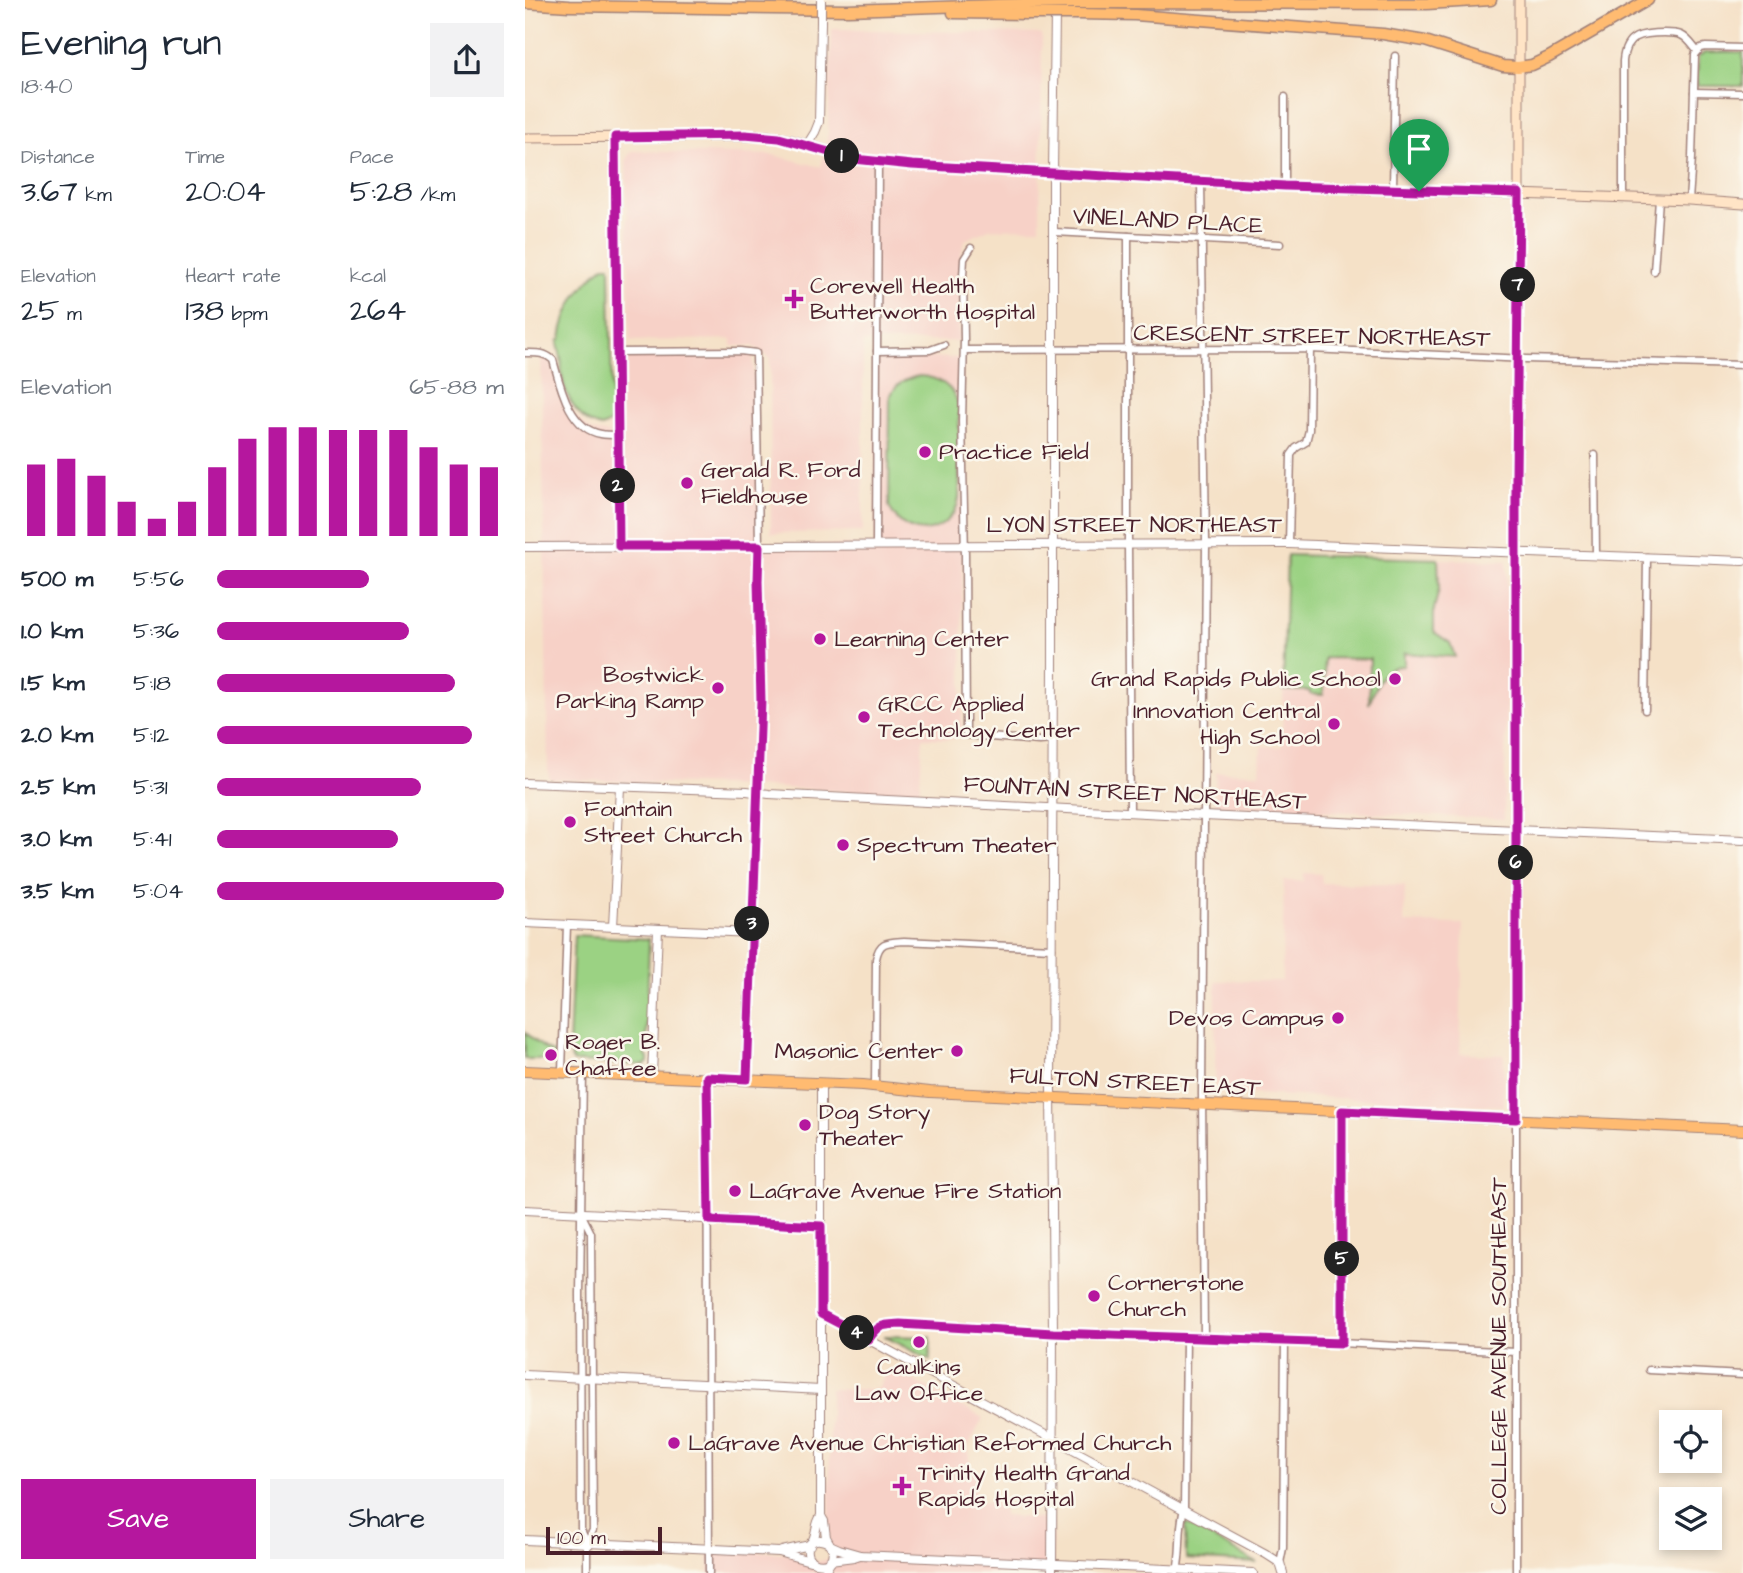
<!DOCTYPE html>
<meta charset="utf-8">
<style>
body{margin:0;font-family:"Architects Daughter",sans-serif;background:#f2f2f3;color:#1f2937;height:100vh;display:flex;flex-direction:column;font-size:26px;white-space:nowrap}
*{box-sizing:border-box;margin:0}
p{font-size:23px;color:#747a83}
.icon{flex:none;width:38px;height:38px;fill:none;stroke:currentColor;stroke-width:2;stroke-linecap:round;stroke-linejoin:round}
.map{position:relative;flex:1;overflow:hidden}
.drawer{display:flex;flex-direction:column;background:#fff;width:525px}
.drawer>*{flex:none}
.tools{position:absolute;left:1134px;top:1410px;display:grid;gap:14px}
.tools a{display:grid;place-items:center;width:63px;height:63px;border-radius:0px;background:#fff;box-shadow:0 4px 10px #0003;font-size:35px}
.scale{position:absolute;left:21px;bottom:18px;width:116px;box-sizing:border-box;padding-left:7px;border:4px solid #4a1f2b;border-top:0;font-size:19px;line-height:24px;white-space:nowrap;color:#4a1f2b;-webkit-text-stroke:5px #fbf7ec;paint-order:stroke}
.pin{position:absolute;display:grid;place-items:center;width:60px;height:60px;color:#fff;margin:-72px -30px;border-radius:50% 50% 50% 0;rotate:-45deg;box-shadow:0 0 7px #0007}
.pin .icon{rotate:45deg}
.km{position:absolute;width:35px;height:35px;margin:-18px;border-radius:50%;background:#222;color:#fff;font-size:19px;line-height:35px;text-align:center}
.round{display:grid;place-items:center;flex:none;width:74px;height:74px;border-radius:0px;background:#f2f2f3}
.summary{display:flex;align-items:center;justify-content:space-between;height:119px;padding:0 21px}
h1{font-size:38px;font-weight:600;line-height:52px}
.metrics{display:grid;grid-template-columns:repeat(3,1fr);gap:10px;height:119px;padding:7px 21px}
.metrics div{display:grid;align-content:center}
.metrics b{font-size:30px;font-weight:600}
.metrics small{font-size:19px;font-weight:400}
.metrics p{font-size:19px}
.chart{height:196px;padding:14px 21px}
.chart p{display:flex;justify-content:space-between}
.chart svg{width:100%;height:126px;margin-top:7px;stroke:#b5179e;stroke-width:6}
.button{display:flex;gap:14px;margin-top:auto;padding:14px 21px}
.button a{flex:1;height:80px;border-radius:0px;background:#b5179e;color:#fff;font-size:28px;font-weight:600;line-height:80px;text-align:center}
.button a+a{background:#f2f2f3;color:#1f2937}
ul{padding:0 21px;list-style:none;font-size:23px}
li{display:grid;grid-template-columns:112px 84px 1fr;align-items:center;height:52px}
li i{height:18px;border-radius:9px;background:#b5179e}
main{display:flex;flex:1;min-height:0}
.map>svg:first-child{display:block}
.built{fill:#f7d1c7}
.green{fill:#9bd283;stroke:#727857;stroke-width:2}
.lines{fill:none;stroke-linecap:round;stroke-linejoin:round}
.minor-casing{stroke:#a08079;stroke-width:9}
.tertiary-casing{stroke:#a08079;stroke-width:10}
.secondary-casing{stroke:#a08079;stroke-width:11}
.primary-casing{stroke:#a08079;stroke-width:12}
.motorway-casing{stroke:#a08079;stroke-width:13}
.minor{stroke:#fff;stroke-width:6}
.tertiary{stroke:#fff;stroke-width:8}
.secondary{stroke:#ffe4c6;stroke-width:9}
.primary{stroke:#ffbb71;stroke-width:10}
.motorway{stroke:#ffbb71;stroke-width:10}
.tertiary-bridge-casing{stroke:#a08079;stroke-width:10;stroke-linecap:butt}
.motorway-bridge-casing{stroke:#a08079;stroke-width:13;stroke-linecap:butt}
.tertiary-bridge{stroke:#fff;stroke-width:8}
.motorway-bridge{stroke:#ffbb71;stroke-width:10}
.route-casing{stroke:#fff;stroke-width:14}
.route{stroke:#b5179e;stroke-width:9}
.poi-dot{fill:#b5179e;stroke:#fbf7ec;stroke-width:2.5}
.labels{text-anchor:middle;dominant-baseline:central;stroke-width:5;stroke-linejoin:round;paint-order:stroke}
.street-label{font-size:23px;fill:#4a1f2b;stroke:#fbf7ec}
.poi-label{font-size:23px;fill:#4a1f2b;stroke:#fbf7ec;text-anchor:start}
</style>
<main>
<section class="drawer">
<div class="summary"><div><h1>Evening run</h1><p>18:40</p></div><a class="round"><svg class="icon" aria-label="share" viewBox="0 0 24 24"><path d="M12 15V3M7 8l5-5 5 5M5 13v7h14v-7"/></svg></a></div>
<div class="metrics">
<div><p>Distance</p><b>3.67<small> km</small></b></div>
<div><p>Time</p><b>20:04</b></div>
<div><p>Pace</p><b>5:28<small> /km</small></b></div>
</div>
<div class="metrics">
<div><p>Elevation</p><b>25<small> m</small></b></div>
<div><p>Heart rate</p><b>138<small> bpm</small></b></div>
<div><p>kcal</p><b>264</b></div>
</div>
<div class="chart"><p><span>Elevation</span>65–88 m</p>
<svg viewBox="0 0 160 44" preserveAspectRatio="none"><path d="M5 44V19M15 44V17M25 44V23M35 44V32M45 44V38M55 44V32M65 44V20M75 44V10M85 44V6M95 44V6M105 44V7M115 44V7M125 44V7M135 44V13M145 44V19M155 44V20"/></svg>
</div>
<ul>
<li><b>500 m</b>5:56<i style="width:53%"></i></li>
<li><b>1.0 km</b>5:36<i style="width:67%"></i></li>
<li><b>1.5 km</b>5:18<i style="width:83%"></i></li>
<li><b>2.0 km</b>5:12<i style="width:89%"></i></li>
<li><b>2.5 km</b>5:31<i style="width:71%"></i></li>
<li><b>3.0 km</b>5:41<i style="width:63%"></i></li>
<li><b>3.5 km</b>5:04<i style="width:100%"></i></li>
</ul>
<div class="button"><a>Save</a><a>Share</a></div>
</section>
<div class="map">
<svg width="1218" height="1573" viewBox="0 0 1218 1573">
<rect width="100%" height="100%" fill="#fbf7ec"/>
<filter id="ink" filterUnits="userSpaceOnUse"><feTurbulence type="fractalNoise" baseFrequency=".0143" numOctaves="2"/><feDisplacementMap in="SourceGraphic" scale="14" xChannelSelector="R" yChannelSelector="G"/><feConvolveMatrix kernelMatrix="1 2 1 2 8 2 1 2 1" color-interpolation-filters="sRGB"/></filter>
<filter id="wash" filterUnits="userSpaceOnUse"><feTurbulence type="fractalNoise" baseFrequency=".00686" numOctaves="4" result="noise"/><feDisplacementMap in="SourceGraphic" scale="28" xChannelSelector="R" yChannelSelector="G"/><feGaussianBlur stdDeviation="1.57" result="paint"/><feColorMatrix in="noise" values="0 0 0 0 0 0 0 0 0 0 0 0 0 0 0 0 0 1.4 0 .05"/><feComposite in="paint" operator="in"/></filter>
<g filter="url(#wash)">
<rect width="100%" height="100%" fill="#f5e1c7"/>
<g class="built">
<polygon points="307,29 517,34 515,228 464,229 440,240 435,258 434,341 338,342 338,532 246,533 245,358 228,346 207,346 207,339 105,341 101,159 107,151 248,155 296,167 303,133"/>
<polygon points="92,352 228,352 234,546 350,545 351,357 438,358 437,732 430,739 398,738 394,796 226,786 25,779 23,772 16,353 23,355 50,416 67,431 92,435"/>
<polygon points="762,555 982,561 982,669 979,819 690,806 691,772 735,773 736,746 757,747"/>
<polygon points="779,873 796,874 797,883 880,885 879,923 938,924 935,1054 979,1055 978,1106 690,1092 691,981 757,981 759,881 778,881"/>
<polygon points="364,1367 458,1418 443,1447 445,1467 450,1469 450,1502 478,1503 478,1516 527,1519 527,1573 184,1573 184,1549 285,1554 291,1562 304,1559 305,1389 353,1389"/>
</g>
<g class="green">
<polygon points="1181,52 1218,52 1218,86 1172,86 1173,57"/>
<path d="M79 266H85L87 418 85 423 77 427C54 423 40 397 37 375 36 370 37 364 36 358 35 352 33 347 33 341L36 339C40 308 55 286 79 266Z"/>
<path d="M394 376C414 377 428 386 434 406 434 424 434 442 434 460 434 472 435 485 434 498 431 518 412 534 392 530 379 527 369 518 364 506L365 397C370 384 380 379 394 376Z"/>
<path d="M762 555 913 559 914 589 909 609V632L925 643 930 657 879 653V666C855 665 852 686 844 704L845 659 800 658 798 695 785 694V691L758 690Z"/>
<polygon points="49,935 124,939 121,1056 123,1058 123,1062 120,1065 49,1062 46,1058 44,1047"/>
<polygon points="0,1032 20,1049 32,1055 33,1057 29,1062 22,1062 20,1059 0,1059"/>
<polygon points="359,1336 406,1337 405,1360"/>
<polygon points="660,1523 732,1563 661,1559"/>
</g>
</g>
<g filter="url(#ink)">
<g class="lines">
<defs>
<g id="minor">
<polyline points="1169,92 1218,93"/>
<polyline points="676,181 681,543 677,1094 679,1338"/>
<polyline points="760,186 760,97"/>
<polyline points="868,190 870,56"/>
<path d="M1098 198V61C1100 35 1117 33 1139 33 1145 33 1151 33 1156 35 1163 38 1168 46 1172 51"/>
<polyline points="1164,200 1167,158 1170,55 1176,48 1181,47 1218,48"/>
<polyline points="529,232 755,244"/>
<polyline points="603,236 603,545 605,812"/>
<polyline points="446,248 439,259 438,276 439,340 437,421 440,554 441,735 514,741 528,740"/>
<polyline points="1129,271 1134,199"/>
<polyline points="439,350 785,349 1001,359 1218,365"/>
<polyline points="352,351 405,350 419,345"/>
<polyline points="92,352 215,351 231,353 234,546"/>
<path d="M0 353C11 353 19 352 28 360 35 385 44 429 76 434 81 435 88 435 93 435"/>
<polyline points="1070,455 1071,555"/>
<polyline points="764,544 766,455 771,448 781,442 784,430 785,349"/>
<polyline points="351,545 353,161"/>
<polyline points="1120,710 1122,557"/>
<polyline points="37,1071 42,925"/>
<polyline points="58,1072 55,1294 56,1530 62,1543"/>
<polyline points="182,1078 184,1573"/>
<path d="M350 1086 351 959C354 941 363 942 379 941L527 948"/>
<polyline points="991,1119 991,1573"/>
<polyline points="57,1215 66,1233 68,1530 62,1543 62,1573"/>
<path d="M343 1339C354 1324 357 1325 375 1324L528 1333 735 1339 991 1352"/>
<polyline points="817,1343 817,1111"/>
<polyline points="1124,1370 1218,1375"/>
<polyline points="755,1563 758,1548 760,1341"/>
<path d="M652 1571C657 1551 653 1530 659 1509L661 1338"/>
</g>
<g id="tertiary">
<polyline points="91,137 94,546"/>
<polyline points="282,145 290,132 294,122 296,22"/>
<polyline points="0,547 764,544 1218,561"/>
<polyline points="0,783 222,791 244,794 679,816 1218,840"/>
<polyline points="0,923 227,933"/>
<polyline points="88,927 95,787"/>
<polyline points="127,1075 133,929"/>
<polyline points="221,1079 236,701 233,581 234,546"/>
<polyline points="296,1083 296,1516 299,1521 301,1537 308,1550 307,1558 299,1573"/>
<polyline points="991,1119 991,540 994,193"/>
<polyline points="0,1210 296,1225"/>
<polyline points="296,1314 741,1554 755,1563 758,1573"/>
<polyline points="0,1375 296,1390"/>
<polyline points="0,1540 254,1552 285,1561"/>
<path d="M287 1542C292 1533 290 1524 296 1516"/>
<path d="M304 1543C275 1528 276 1573 305 1562"/>
<polyline points="305,1545 314,1549 335,1555 728,1573"/>
<polyline points="257,1551 285,1545"/>
<polyline points="305,1560 329,1557 335,1555"/>
<polyline points="527,1573 528,1333 526,1087 528,663 528,172 530,12"/>
</g>
<g id="secondary">
<polyline points="0,138 243,136 266,140 329,159 387,165 760,186 1164,200 1218,204"/>
<polyline points="994,193 994,0"/>
</g>
<polyline id="primary" points="0,1071 338,1085 405,1092 1218,1130"/>
<g id="motorway">
<polyline points="0,3 44,6 323,10 501,4"/>
<polyline points="553,3 902,4 966,0"/>
<polyline points="428,13 501,14"/>
<polyline points="552,14 610,15 858,34 900,41 978,66 993,67 1007,65 1024,57 1123,0"/>
</g>
</defs>
<use href="#minor" class="minor-casing"/>
<use href="#tertiary" class="tertiary-casing"/>
<use href="#secondary" class="secondary-casing"/>
<use href="#primary" class="primary-casing"/>
<use href="#motorway" class="motorway-casing"/>
<use href="#minor" class="minor"/>
<use href="#tertiary" class="tertiary"/>
<use href="#secondary" class="secondary"/>
<use href="#primary" class="primary"/>
<use href="#motorway" class="motorway"/>
<defs>
<polyline id="tertiary-bridge" points="296,22 296,0"/>
<g id="motorway-bridge">
<polyline points="501,4 553,3"/>
<polyline points="501,14 552,14"/>
</g>
</defs>
<use href="#tertiary-bridge" class="tertiary-bridge-casing"/>
<use href="#motorway-bridge" class="motorway-bridge-casing"/>
<use href="#tertiary-bridge" class="tertiary-bridge"/>
<use href="#motorway-bridge" class="motorway-bridge"/>
</g>
</g>
<g class="lines" filter="url(#ink)">
<defs>
<path id="route" d="M220 135 254 138 329 159 387 165 760 186 994 193 991 477V1119L817 1111V1343L528 1333 375 1324C357 1325 354 1324 344 1339L296 1314V1226L184 1220 182 1077 222 1079 236 701 233 581 234 546H94L90 137Z"/>
</defs>
<use href="#route" class="route-casing"/>
<use href="#route" class="route"/>
</g>
<g class="poi-dot">
<path d="M265.5 288.5h7v7h7v7h-7v7h-7v-7h-7v-7h7z"/>
<circle cx="400" cy="452" r="7"/>
<circle cx="162" cy="483" r="7"/>
<circle cx="295" cy="639" r="7"/>
<circle cx="870" cy="679" r="7"/>
<circle cx="193" cy="688" r="7"/>
<circle cx="339" cy="717" r="7"/>
<circle cx="809" cy="724" r="7"/>
<circle cx="45" cy="822" r="7"/>
<circle cx="318" cy="845" r="7"/>
<circle cx="813" cy="1018" r="7"/>
<circle cx="432" cy="1051" r="7"/>
<circle cx="26" cy="1055" r="7"/>
<circle cx="280" cy="1125" r="7"/>
<circle cx="210" cy="1191" r="7"/>
<circle cx="569" cy="1296" r="7"/>
<circle cx="394" cy="1342" r="7"/>
<circle cx="149" cy="1443" r="7"/>
<path d="M373.5 1475.5h7v7h7v7h-7v7h-7v-7h-7v-7h7z"/>
</g>
<g class="labels">
<g class="street-label">
<text transform="translate(643 221) rotate(3)">VINELAND PLACE</text>
<text transform="translate(787 336) rotate(1)">CRESCENT STREET NORTHEAST</text>
<text x="609" y="525">LYON STREET NORTHEAST</text>
<text transform="translate(610 793) rotate(3)">FOUNTAIN STREET NORTHEAST</text>
<text transform="translate(610 1082) rotate(3)">FULTON STREET EAST</text>
<text transform="translate(974 1346) rotate(-90)">COLLEGE AVENUE SOUTHEAST</text>
</g>
<g class="poi-label">
<text x="285" y="286">Corewell Health<tspan x="285" dy="26">Butterworth Hospital</tspan></text>
<text x="414" y="452">Practice Field</text>
<text x="176" y="470">Gerald R. Ford<tspan x="176" dy="26">Fieldhouse</tspan></text>
<text x="309" y="639">Learning Center</text>
<text x="179" y="675" text-anchor="end">Bostwick<tspan x="179" dy="26">Parking Ramp</tspan></text>
<text x="856" y="679" text-anchor="end">Grand Rapids Public School</text>
<text x="353" y="704">GRCC Applied<tspan x="353" dy="26">Technology Center</tspan></text>
<text x="795" y="711" text-anchor="end">Innovation Central<tspan x="795" dy="26">High School</tspan></text>
<text x="59" y="809">Fountain<tspan x="59" dy="26">Street Church</tspan></text>
<text x="332" y="845">Spectrum Theater</text>
<text x="799" y="1018" text-anchor="end">Devos Campus</text>
<text x="40" y="1042">Roger B.<tspan x="40" dy="26">Chaffee</tspan></text>
<text x="418" y="1051" text-anchor="end">Masonic Center</text>
<text x="294" y="1112">Dog Story<tspan x="294" dy="26">Theater</tspan></text>
<text x="224" y="1191">LaGrave Avenue Fire Station</text>
<text x="583" y="1283">Cornerstone<tspan x="583" dy="26">Church</tspan></text>
<text x="394" y="1367" text-anchor="middle">Caulkins<tspan x="394" dy="26">Law Office</tspan></text>
<text x="163" y="1443">LaGrave Avenue Christian Reformed Church</text>
<text x="393" y="1473">Trinity Health Grand<tspan x="393" dy="26">Rapids Hospital</tspan></text>
</g>
</g>
</svg>
<div class="tools">
<a><svg class="icon" aria-label="locate" viewBox="0 0 24 24"><circle cx="12" cy="12" r="6"/><path d="M12 2v4M12 18v4M2 12h4M18 12h4"/></svg></a>
<a><svg class="icon" aria-label="layers" viewBox="0 0 24 24"><path d="M12 4l9 5-9 5-9-5zM3 14l9 5 9-5"/></svg></a>
</div>
<div class="scale">100 m</div>
<div class="pin" style="left:894px;top:191px;background:#1e9e55"><svg class="icon" aria-label="arrive" viewBox="0 0 24 24"><path d="M6 21V4h12l-3 4 3 4H6"/></svg></div>
<b class="km" style="left:317px;top:156px">1</b>
<b class="km" style="left:93px;top:486px">2</b>
<b class="km" style="left:227px;top:924px">3</b>
<b class="km" style="left:332px;top:1333px">4</b>
<b class="km" style="left:817px;top:1259px">5</b>
<b class="km" style="left:991px;top:863px">6</b>
<b class="km" style="left:993px;top:285px">7</b>
</div>
</main>
